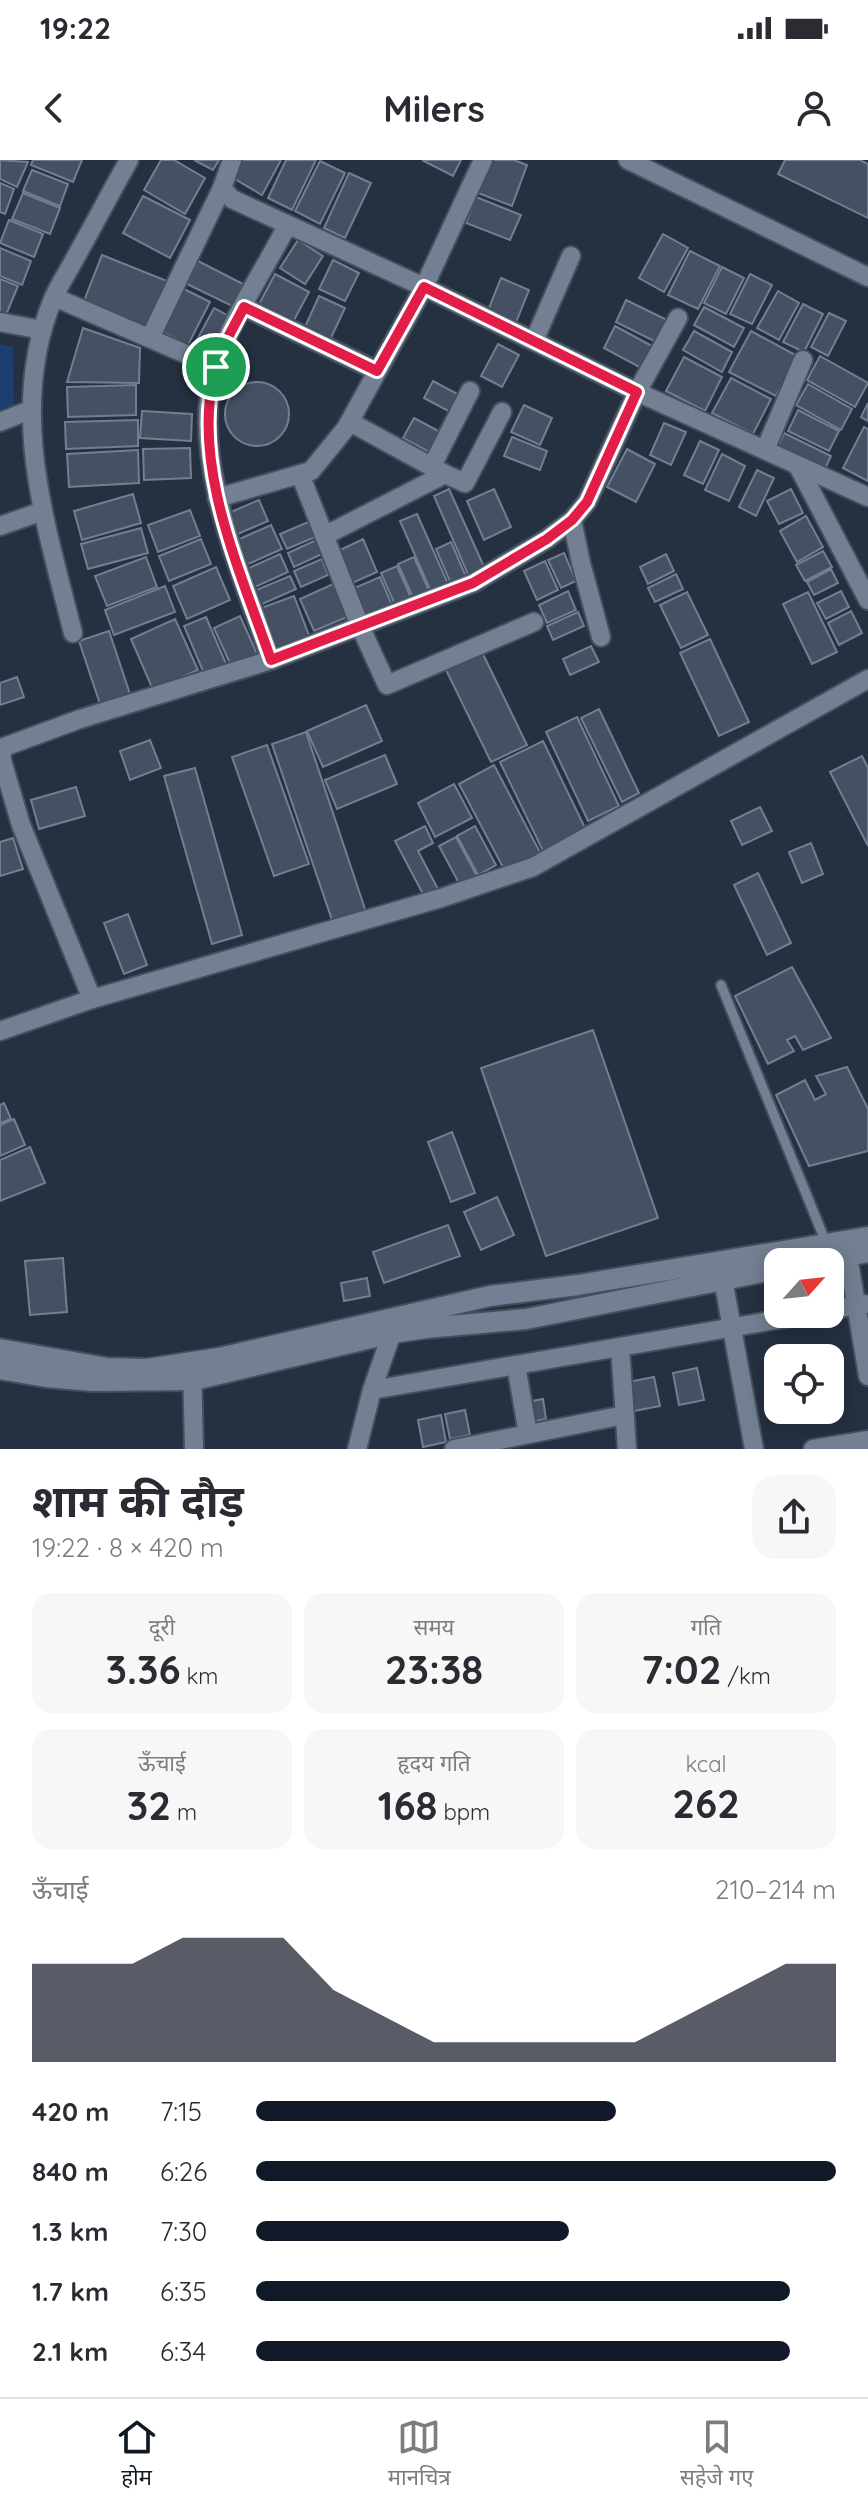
<!DOCTYPE html>
<html lang="hi">
<meta charset="utf-8">
<style>
body{margin:0;font-family:Quicksand,"Noto Sans Devanagari",sans-serif;background:#f7f7f7;color:#2b2b33;height:100vh;display:flex;flex-direction:column;font-size:30px;white-space:nowrap}
*{box-sizing:border-box;margin:0}
p{font-size:26px;color:#7c7c81}
.icon{flex:none;width:44px;height:44px;fill:none;stroke:currentColor;stroke-width:2;stroke-linecap:round;stroke-linejoin:round}
.map{position:relative;height:1289px;overflow:hidden}
.panel{display:flex;flex-direction:column;background:#fff;flex:1}
.panel>*{flex:none}
.needle{width:52px;rotate:63deg}
.fabs{position:absolute;left:764px;top:1088px;display:grid;gap:16px}
.fabs a{display:grid;place-items:center;width:80px;height:80px;border-radius:16px;background:#fff;box-shadow:0 4px 20px #0003;font-size:40px}
.pin{position:absolute;display:grid;place-items:center;width:68px;height:68px;color:#fff;margin:-34px;border:4px solid #fff;border-radius:50%;box-shadow:0 2px 8px #0007}
.round{display:grid;place-items:center;flex:none;width:84px;height:84px;border-radius:24px;background:#f7f7f7}
.summary{display:flex;align-items:center;justify-content:space-between;height:136px;padding:0 32px}
h1{font-size:44px;font-weight:700;line-height:60px}
.stats{display:grid;grid-template-columns:repeat(3,1fr);gap:12px;height:136px;padding:8px 32px}
.stats div{display:grid;align-content:center;border-radius:20px;background:#f7f7f7;text-align:center}
.stats b{font-size:40px;font-weight:700}
.stats small{font-size:22px;font-weight:400}
.stats p{font-size:22px}
.chart{height:224px;padding:16px 32px}
.chart p{display:flex;justify-content:space-between}
.chart svg{width:100%;height:144px;margin-top:8px;fill:#111827;opacity:.7}
ul{padding:0 32px;list-style:none;font-size:26px}
li{display:grid;grid-template-columns:128px 96px 1fr;align-items:center;height:60px}
li i{height:20px;border-radius:10px;background:#111827}
.status{display:flex;justify-content:space-between;align-items:center;height:56px;padding:0 40px;background:#fff;direction:ltr}
.status svg{height:22px;fill:currentColor}
header{display:flex;justify-content:space-between;align-items:center;height:104px;padding:0 32px;background:#fff;font-size:36px;font-weight:700}
.menu{display:flex;justify-content:space-around;align-items:center;height:112px;border-top:2px solid #e1e1e2;background:#fff;font-size:22px;color:#7c7c81}
.menu a{display:grid;justify-items:center;gap:4px}
.menu .on{color:#111827}
.map>svg:first-child{display:block}
.green{fill:#1d3f70}
.building{fill:#455163;stroke:#727f92;stroke-width:2}
.lines{fill:none;stroke-linecap:round;stroke-linejoin:round}
.service-casing{stroke:#454f5c;stroke-width:13}
.minor-casing{stroke:#454f5c;stroke-width:22}
.tertiary-casing{stroke:#454f5c;stroke-width:24}
.service{stroke:#738093;stroke-width:9}
.minor{stroke:#738093;stroke-width:18}
.tertiary{stroke:#738093;stroke-width:20}
.route-casing{stroke:#fff;stroke-width:16}
.route{stroke:#e11d48;stroke-width:10}
</style>
<div class="status"><b>19:22</b><svg viewBox="0 0 49 12"><path d="M0 12V9h3v3zM5 12V6h3v6zM10 12V3h3v9zM15 12V0h3v12zM26 1h20v11H26zM47 4h2v5h-2z"/></svg></div>
<header><svg class="icon" aria-label="back" viewBox="0 0 24 24"><path d="M15 5l-7 7 7 7"/></svg>Milers<svg class="icon" aria-label="person" viewBox="0 0 24 24"><circle cx="12" cy="8" r="4"/><path d="M4 21q1-7 8-7t8 7"/></svg></header>
<div class="map">
<svg width="868" height="1289" viewBox="0 0 868 1289">
<rect width="100%" height="100%" fill="#253141"/>
<polygon class="green" points="0,184 13,187 14,246 0,251"/>
<g class="building">
<polygon points="0,0 28,2 17,27 0,19"/>
<polygon points="33,0 82,0 73,22 31,5"/>
<polygon points="161,0 174,0 205,18 185,54 144,30"/>
<polygon points="194,0 219,0 213,10"/>
<polygon points="243,0 281,0 262,35 233,18"/>
<polygon points="286,0 316,0 292,50 268,38"/>
<polygon points="422,0 461,0 453,16"/>
<polygon points="491,0 514,0 527,5 512,46 478,33"/>
<polygon points="785,0 860,0 868,4 868,58 778,14"/>
<polygon points="320,1 345,13 320,64 295,51"/>
<polygon points="32,10 68,24 60,46 23,31"/>
<polygon points="349,13 371,23 345,78 324,68"/>
<polygon points="0,23 14,29 5,54 0,52"/>
<polygon points="23,33 60,48 50,74 12,59"/>
<polygon points="143,36 190,60 170,98 123,73"/>
<polygon points="476,37 521,55 510,80 466,63"/>
<polygon points="9,60 43,74 34,97 0,83"/>
<polygon points="663,74 688,88 664,132 639,118"/>
<polygon points="298,80 323,96 305,124 280,108"/>
<polygon points="0,88 31,101 22,125 0,116"/>
<polygon points="690,91 720,106 698,149 668,135"/>
<polygon points="102,95 167,121 146,173 82,146"/>
<polygon points="333,100 359,113 345,141 319,129"/>
<polygon points="198,101 243,124 232,146 187,124"/>
<polygon points="722,107 744,118 726,154 704,143"/>
<polygon points="275,114 309,132 292,164 258,146"/>
<polygon points="750,114 772,125 752,164 730,154"/>
<polygon points="501,118 529,130 515,165 487,153"/>
<polygon points="0,119 18,126 6,155 0,152"/>
<polygon points="184,129 210,142 188,185 162,172"/>
<polygon points="778,131 799,143 779,180 757,168"/>
<polygon points="319,136 345,148 330,180 304,169"/>
<polygon points="626,140 667,160 656,182 616,162"/>
<polygon points="803,144 823,154 804,192 783,182"/>
<polygon points="704,147 744,168 734,187 694,165"/>
<polygon points="214,148 232,158 211,199 192,189"/>
<polygon points="829,153 846,161 828,196 811,187"/>
<polygon points="615,166 652,186 641,208 604,188"/>
<polygon points="83,168 140,188 139,223 67,222"/>
<polygon points="694,171 732,192 722,212 683,190"/>
<polygon points="751,171 797,196 776,236 729,212"/>
<polygon points="498,184 519,195 502,227 481,216"/>
<polygon points="820,196 868,223 855,247 807,220"/>
<polygon points="684,197 722,217 705,251 666,231"/>
<polygon points="731,218 771,239 753,274 712,253"/>
<polygon points="433,221 461,236 452,253 424,238"/>
<circle cx="257" cy="254" r="32"/>
<polygon points="808,224 852,249 841,270 796,245"/>
<polygon points="136,225 136,255 68,257 67,227"/>
<polygon points="868,243 868,261 861,257"/>
<polygon points="524,245 552,258 540,285 511,272"/>
<polygon points="798,250 839,271 829,291 788,271"/>
<polygon points="142,251 192,254 191,281 140,278"/>
<polygon points="414,258 442,273 431,293 403,278"/>
<polygon points="138,260 138,286 66,289 65,262"/>
<polygon points="664,263 686,272 671,305 650,295"/>
<polygon points="864,267 868,269 868,321 843,308"/>
<polygon points="784,273 831,296 824,311 777,288"/>
<polygon points="512,277 547,291 540,310 504,296"/>
<polygon points="700,281 719,290 703,324 684,315"/>
<polygon points="190,288 191,318 144,320 143,289"/>
<polygon points="627,289 655,304 636,342 607,327"/>
<polygon points="138,290 139,323 69,327 67,294"/>
<polygon points="722,294 745,306 729,341 705,330"/>
<polygon points="757,310 774,318 756,356 739,347"/>
<polygon points="449,329 486,411 470,419 434,336"/>
<polygon points="494,329 511,367 484,380 467,341"/>
<polygon points="791,329 803,353 779,364 767,341"/>
<polygon points="133,334 141,363 82,380 74,351"/>
<polygon points="259,340 268,361 233,376 224,355"/>
<polygon points="190,350 200,376 158,392 148,365"/>
<polygon points="417,354 449,426 432,434 400,361"/>
<polygon points="806,356 823,387 797,402 780,371"/>
<polygon points="308,362 315,377 287,389 280,374"/>
<polygon points="271,365 282,389 246,405 235,381"/>
<polygon points="141,368 148,393 88,409 81,384"/>
<polygon points="201,379 211,404 169,421 159,396"/>
<polygon points="363,379 377,412 350,424 336,392"/>
<polygon points="316,380 322,394 294,407 288,393"/>
<polygon points="451,382 467,419 452,426 436,389"/>
<polygon points="823,391 832,407 805,421 796,405"/>
<polygon points="564,393 576,421 561,428 548,400"/>
<polygon points="280,394 288,412 255,427 247,409"/>
<polygon points="666,394 674,411 648,424 640,407"/>
<polygon points="146,397 157,427 107,446 95,416"/>
<polygon points="414,397 430,433 414,440 398,404"/>
<polygon points="322,399 328,415 301,427 294,411"/>
<polygon points="545,401 558,430 537,440 524,411"/>
<polygon points="397,406 412,440 396,447 381,413"/>
<polygon points="216,407 230,440 187,459 173,426"/>
<polygon points="831,409 838,423 814,435 807,422"/>
<polygon points="676,414 683,429 655,442 648,428"/>
<polygon points="290,416 296,429 260,445 254,431"/>
<polygon points="380,417 394,450 366,462 352,429"/>
<polygon points="333,424 347,457 314,471 300,439"/>
<polygon points="165,426 175,452 114,475 105,450"/>
<polygon points="568,431 576,450 547,463 539,445"/>
<polygon points="841,431 849,447 826,459 817,443"/>
<polygon points="687,432 708,475 681,488 660,445"/>
<polygon points="808,432 837,492 812,504 783,444"/>
<polygon points="294,436 310,478 277,491 261,448"/>
<polygon points="851,451 862,473 839,485 828,463"/>
<polygon points="578,452 584,466 553,480 547,466"/>
<polygon points="240,456 258,496 232,508 214,468"/>
<polygon points="206,457 227,506 205,516 184,466"/>
<polygon points="175,459 198,510 153,530 131,479"/>
<polygon points="109,471 130,534 100,544 79,481"/>
<polygon points="710,479 749,562 719,576 680,493"/>
<polygon points="591,486 599,502 570,515 563,499"/>
<polygon points="482,492 527,585 491,602 446,510"/>
<polygon points="17,517 24,537 0,545 0,523"/>
<polygon points="366,545 382,581 323,607 307,571"/>
<polygon points="599,549 639,633 622,642 581,558"/>
<polygon points="577,557 619,646 588,661 546,572"/>
<polygon points="306,572 366,752 333,763 272,584"/>
<polygon points="150,580 161,608 130,620 120,591"/>
<polygon points="543,581 587,672 544,693 500,602"/>
<polygon points="267,585 309,704 274,716 232,597"/>
<polygon points="385,595 397,624 337,649 325,620"/>
<polygon points="862,596 868,608 868,686 830,612"/>
<polygon points="494,605 542,696 507,715 459,624"/>
<polygon points="195,608 242,775 212,784 164,616"/>
<polygon points="454,624 472,658 435,677 418,643"/>
<polygon points="76,627 85,656 39,669 31,640"/>
<polygon points="760,647 772,671 742,685 731,661"/>
<polygon points="425,666 433,683 418,691 438,729 424,736 395,681"/>
<polygon points="475,666 496,705 478,715 457,676"/>
<polygon points="456,677 478,718 461,727 439,686"/>
<polygon points="13,678 23,709 0,716 0,682"/>
<polygon points="811,683 823,714 802,723 789,692"/>
<polygon points="758,713 791,783 767,795 734,725"/>
<polygon points="128,754 147,805 124,814 104,763"/>
<polygon points="792,807 831,878 803,890 795,876 787,880 794,891 768,904 735,836"/>
<polygon points="593,870 658,1058 546,1096 481,908"/>
<polygon points="847,907 868,949 868,991 809,1006 776,935 805,920 815,940 826,934 816,916"/>
<polygon points="4,943 11,959 0,963 0,945"/>
<polygon points="14,959 25,985 0,996 0,965"/>
<polygon points="452,972 475,1033 451,1042 428,982"/>
<polygon points="30,987 45,1023 0,1041 0,1000"/>
<polygon points="497,1037 514,1075 481,1090 464,1052"/>
<polygon points="448,1065 460,1096 384,1123 373,1092"/>
<polygon points="63,1098 67,1152 30,1155 25,1101"/>
<polygon points="367,1118 370,1136 344,1141 341,1123"/>
<polygon points="825,1191 826,1198 804,1198 804,1195"/>
<polygon points="800,1192 801,1198 781,1198 781,1196"/>
<polygon points="697,1208 704,1240 679,1245 673,1213"/>
<polygon points="654,1217 660,1246 634,1251 628,1222"/>
<polygon points="543,1239 546,1259 530,1262 526,1242"/>
<polygon points="465,1250 470,1275 450,1279 445,1254"/>
<polygon points="441,1255 446,1282 423,1287 418,1260"/>
</g>
<g class="lines">
<defs>
<polyline id="service" points="721,825 827,1085"/>
<g id="minor">
<polyline points="232,0 222,28 232,39 424,127 637,232 868,337"/>
<polyline points="628,0 868,117"/>
<polyline points="54,137 216,207"/>
<polyline points="244,147 377,211"/>
<polyline points="0,162 42,170"/>
<polyline points="150,178 222,28"/>
<polyline points="534,181 571,96"/>
<polyline points="0,262 30,250"/>
<polyline points="765,290 803,200"/>
<polyline points="432,306 470,231"/>
<polyline points="798,306 868,440"/>
<polyline points="300,314 360,466 387,525 534,462"/>
<polyline points="445,314 465,323 502,252"/>
<polyline points="217,338 311,311 346,268 424,127 483,0"/>
<polyline points="572,360 581,403 601,477"/>
<polyline points="0,366 43,351"/>
<polyline points="324,376 445,314 350,262"/>
<path d="M73 473C46 364 7 250 53 139 60 123 71 107 79 91 96 61 112 30 129 0"/>
<path d="M271 500C243 417 188 295 215 208 231 159 263 112 287 66"/>
<polyline points="92,839 21,665 1,597 4,587 80,559 271,500 360,466 473,423 547,379 572,360 587,342 637,232 678,158"/>
<polyline points="0,871 92,839 441,738 533,707 868,519"/>
<polyline points="848,1096 868,1216"/>
<polyline points="723,1119 754,1289"/>
<polyline points="830,1150 865,1144"/>
<polyline points="620,1187 625,1258"/>
<polyline points="516,1205 528,1274"/>
<polyline points="192,1206 194,1289"/>
<polyline points="372,1230 809,1154"/>
<polyline points="357,1289 372,1230 395,1164"/>
<polyline points="454,1289 619,1256 625,1258 627,1289"/>
<polyline points="813,1289 868,1280"/>
</g>
<g id="tertiary">
<polyline points="815,1102 868,1092"/>
<polyline points="0,1189 107,1208 147,1209 219,1198 490,1136 578,1125 868,1077"/>
<polyline points="0,1209 46,1217 93,1221 194,1220 392,1173 426,1168 526,1159 778,1109"/>
</g>
</defs>
<use href="#service" class="service-casing"/>
<use href="#minor" class="minor-casing"/>
<use href="#tertiary" class="tertiary-casing"/>
<use href="#service" class="service"/>
<use href="#minor" class="minor"/>
<use href="#tertiary" class="tertiary"/>
</g>
<g class="lines">
<defs>
<path id="route" d="M424 127 637 232 587 342 572 360 547 379 473 423 271 500C241 412 192 309 214 214 219 190 233 169 244 147L377 211Z"/>
</defs>
<use href="#route" class="route-casing"/>
<use href="#route" class="route"/>
</g>
</svg>
<div class="fabs">
<a><svg class="needle" viewBox="-14 -14 28 28"><path d="M0-13l5 13h-10z" fill="#e53935"/><path d="M0 13l5-13h-10z" fill="#7c7c81"/></svg></a>
<a><svg class="icon" aria-label="locate" viewBox="0 0 24 24"><circle cx="12" cy="12" r="6"/><path d="M12 2v4M12 18v4M2 12h4M18 12h4"/></svg></a>
</div>
<div class="pin" style="left:216px;top:207px;background:#1e9e55"><svg class="icon" aria-label="arrive" viewBox="0 0 24 24"><path d="M6 21V4h12l-3 4 3 4H6"/></svg></div>
</div>
<section class="panel">
<div class="summary"><div><h1>शाम की दौड़</h1><p>19:22 · 8 × 420 m</p></div><a class="round"><svg class="icon" aria-label="share" viewBox="0 0 24 24"><path d="M12 15V3M7 8l5-5 5 5M5 13v7h14v-7"/></svg></a></div>
<div class="stats">
<div><p>दूरी</p><b>3.36<small> km</small></b></div>
<div><p>समय</p><b>23:38</b></div>
<div><p>गति</p><b>7:02<small> /km</small></b></div>
</div>
<div class="stats">
<div><p>ऊँचाई</p><b>32<small> m</small></b></div>
<div><p>हृदय गति</p><b>168<small> bpm</small></b></div>
<div><p>kcal</p><b>262</b></div>
</div>
<div class="chart"><p><span>ऊँचाई</span>210–214 m</p>
<svg viewBox="0 0 160 44" preserveAspectRatio="none"><path d="M0 44V14L10 14L20 14L30 6L40 6L50 6L60 22L70 30L80 38L90 38L100 38L110 38L120 38L130 30L140 22L150 14L160 14V44z"/></svg>
</div>
<ul>
<li><b>420 m</b>7:15<i style="width:62%"></i></li>
<li><b>840 m</b>6:26<i style="width:100%"></i></li>
<li><b>1.3 km</b>7:30<i style="width:54%"></i></li>
<li><b>1.7 km</b>6:35<i style="width:92%"></i></li>
<li><b>2.1 km</b>6:34<i style="width:92%"></i></li>
</ul>
</section>
<nav class="menu">
<a class="on"><svg class="icon" aria-label="home" viewBox="0 0 24 24"><path d="M3 11l9-7 9 7M6 9v11h12V9"/></svg>होम</a>
<a><svg class="icon" aria-label="map" viewBox="0 0 24 24"><path d="M3 6l6-2 6 2 6-2v14l-6 2-6-2-6 2zM9 4v14M15 6v14"/></svg>मानचित्र</a>
<a><svg class="icon" aria-label="saved" viewBox="0 0 24 24"><path d="M7 4h10v16l-5-4-5 4z"/></svg>सहेजे गए</a>
</nav>
